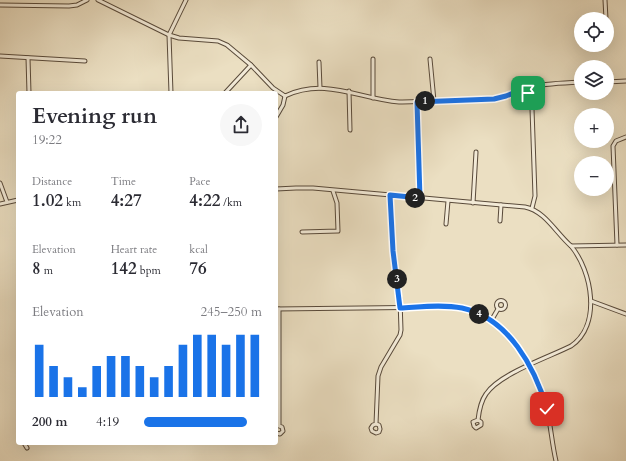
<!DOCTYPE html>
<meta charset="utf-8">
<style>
body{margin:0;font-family:Cardo,serif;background:#f7f7f7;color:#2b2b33;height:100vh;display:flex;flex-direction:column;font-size:15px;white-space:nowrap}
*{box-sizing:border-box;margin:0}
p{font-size:13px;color:#7c7c81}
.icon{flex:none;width:22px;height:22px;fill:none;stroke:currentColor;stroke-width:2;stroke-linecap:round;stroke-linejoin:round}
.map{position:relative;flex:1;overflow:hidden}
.drawer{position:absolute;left:16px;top:91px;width:262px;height:354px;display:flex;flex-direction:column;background:#fff;border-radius:4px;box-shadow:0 4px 16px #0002}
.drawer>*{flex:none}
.controls{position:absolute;left:574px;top:12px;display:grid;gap:8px}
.controls a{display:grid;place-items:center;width:40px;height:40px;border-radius:50%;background:#fff;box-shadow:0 4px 16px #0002;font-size:20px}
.pin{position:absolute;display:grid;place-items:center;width:34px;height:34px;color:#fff;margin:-17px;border-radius:8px;box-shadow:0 2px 6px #0006}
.km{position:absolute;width:20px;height:20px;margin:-10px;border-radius:50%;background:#222;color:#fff;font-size:11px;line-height:20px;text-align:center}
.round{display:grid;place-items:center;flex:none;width:42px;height:42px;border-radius:21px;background:#f7f7f7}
.headline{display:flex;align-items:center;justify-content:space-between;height:68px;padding:0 16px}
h1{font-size:22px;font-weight:700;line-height:30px}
.figures{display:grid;grid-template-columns:repeat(3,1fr);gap:6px;height:68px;padding:4px 16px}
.figures div{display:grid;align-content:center}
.figures b{font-size:17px;font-weight:700}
.figures small{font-size:11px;font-weight:400}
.figures p{font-size:11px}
.chart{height:112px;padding:8px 16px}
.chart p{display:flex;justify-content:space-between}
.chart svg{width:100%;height:72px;margin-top:4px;stroke:#1a73e8;stroke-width:6}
ul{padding:0 16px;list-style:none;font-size:13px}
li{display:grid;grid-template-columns:64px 48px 1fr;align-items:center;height:30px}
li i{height:10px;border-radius:5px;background:#1a73e8}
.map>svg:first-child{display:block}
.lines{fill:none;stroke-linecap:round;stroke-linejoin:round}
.street-casing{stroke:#594a3a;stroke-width:5}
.street{stroke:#f2ead7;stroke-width:3}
.route-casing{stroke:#fff;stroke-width:8}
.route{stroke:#1a73e8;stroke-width:5}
</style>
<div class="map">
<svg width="626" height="461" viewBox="0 0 626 461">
<rect width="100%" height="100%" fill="#ebdfc2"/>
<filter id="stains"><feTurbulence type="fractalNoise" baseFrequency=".005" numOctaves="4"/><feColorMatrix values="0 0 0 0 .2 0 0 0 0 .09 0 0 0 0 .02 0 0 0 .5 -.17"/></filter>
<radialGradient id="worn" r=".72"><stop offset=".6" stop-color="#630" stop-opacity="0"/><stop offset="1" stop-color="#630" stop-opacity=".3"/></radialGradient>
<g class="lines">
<defs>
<g id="street">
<polyline points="98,0 169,35 179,38 218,41 227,45 251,65 273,88 285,96"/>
<polyline points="605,0 606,19"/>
<polyline points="0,5 69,6 77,5 87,0"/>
<polyline points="0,56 85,61"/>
<polyline points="28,58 29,93"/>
<polyline points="373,59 373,98"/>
<polyline points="430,59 434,101"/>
<polyline points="319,62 320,88"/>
<polyline points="607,82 626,81"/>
<polyline points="526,88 532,109 535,196 532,208"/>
<polyline points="349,91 350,130"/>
<polyline points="171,93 169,35 186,0"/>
<polyline points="225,93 251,65"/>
<path d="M285 96C326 77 359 99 399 102 411 102 423 101 436 101 455 100 474 99 494 99 506 97 515 91 527 88 545 83 563 83 581 82"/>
<polyline points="417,102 420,198"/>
<polyline points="276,117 283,105 285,96"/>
<polyline points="0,183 7,202"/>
<path d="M276 189 296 188H313L525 207C545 211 556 233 571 246 592 271 602 325 571 346 549 357 499 374 486 394 481 401 479 411 478 420L473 422 474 426 476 428 481 425V422L478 420"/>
<polyline points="473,203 476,152"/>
<polyline points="0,204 18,200"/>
<polyline points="500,221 501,205"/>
<polyline points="446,224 448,201"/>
<polyline points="302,232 338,231 337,203 333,191"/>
<polyline points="617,245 613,146 616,141 626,137"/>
<polyline points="571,246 626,245"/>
<circle cx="501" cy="305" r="4.5"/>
<polyline points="591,301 626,314"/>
<path d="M276 309 445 307C454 307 464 308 472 311 511 324 538 372 547 410 551 427 552 444 556 461"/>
<polyline points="491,321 498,309"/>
<polyline points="376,424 373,425 371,428 372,431 376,433 379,432 380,429 379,425 376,424 378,376 381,367 400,335 401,330 400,300 393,251 390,195"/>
<polyline points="276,433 280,434 283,431 282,427 279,426 279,309"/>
<polyline points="24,443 27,448"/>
</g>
</defs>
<use href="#street" class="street-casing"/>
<use href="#street" class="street"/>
</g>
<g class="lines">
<defs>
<path id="route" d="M528 93 526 88 506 96 494 99 417 102 420 198 390 195 393 251 400 308C420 307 442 304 462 308 509 318 535 368 547 409"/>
</defs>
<use href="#route" class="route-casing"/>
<use href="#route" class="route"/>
</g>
<rect width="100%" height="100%" filter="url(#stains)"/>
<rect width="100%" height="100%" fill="url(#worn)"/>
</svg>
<div class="controls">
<a><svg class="icon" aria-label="locate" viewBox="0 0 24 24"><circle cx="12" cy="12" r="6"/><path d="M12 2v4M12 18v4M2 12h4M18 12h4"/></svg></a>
<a><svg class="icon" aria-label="layers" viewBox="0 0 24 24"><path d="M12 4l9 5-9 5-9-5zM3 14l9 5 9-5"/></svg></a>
<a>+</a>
<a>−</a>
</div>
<div class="pin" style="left:528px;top:93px;background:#1e9e55"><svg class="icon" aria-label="arrive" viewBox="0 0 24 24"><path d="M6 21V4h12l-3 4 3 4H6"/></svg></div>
<div class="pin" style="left:547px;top:409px;background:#d93025"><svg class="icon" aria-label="check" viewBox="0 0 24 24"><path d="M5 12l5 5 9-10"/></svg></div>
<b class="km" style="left:425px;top:101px">1</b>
<b class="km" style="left:415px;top:198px">2</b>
<b class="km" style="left:397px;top:279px">3</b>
<b class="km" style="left:479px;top:314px">4</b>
<section class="drawer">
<div class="headline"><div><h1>Evening run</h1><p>19:22</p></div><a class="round"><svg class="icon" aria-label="share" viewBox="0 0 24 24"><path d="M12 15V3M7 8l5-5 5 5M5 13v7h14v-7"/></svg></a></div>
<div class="figures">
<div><p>Distance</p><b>1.02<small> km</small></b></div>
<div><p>Time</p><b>4:27</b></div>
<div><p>Pace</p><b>4:22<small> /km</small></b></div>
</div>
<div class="figures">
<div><p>Elevation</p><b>8<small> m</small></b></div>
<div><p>Heart rate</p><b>142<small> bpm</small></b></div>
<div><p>kcal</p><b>76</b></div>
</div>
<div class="chart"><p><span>Elevation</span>245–250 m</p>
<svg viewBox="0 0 160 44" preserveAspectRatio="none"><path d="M5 44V12M15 44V25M25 44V32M35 44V38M45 44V25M55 44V19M65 44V19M75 44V25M85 44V32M95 44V25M105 44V12M115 44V6M125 44V6M135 44V12M145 44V6M155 44V6"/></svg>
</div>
<ul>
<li><b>200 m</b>4:19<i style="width:87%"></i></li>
</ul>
</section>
</div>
